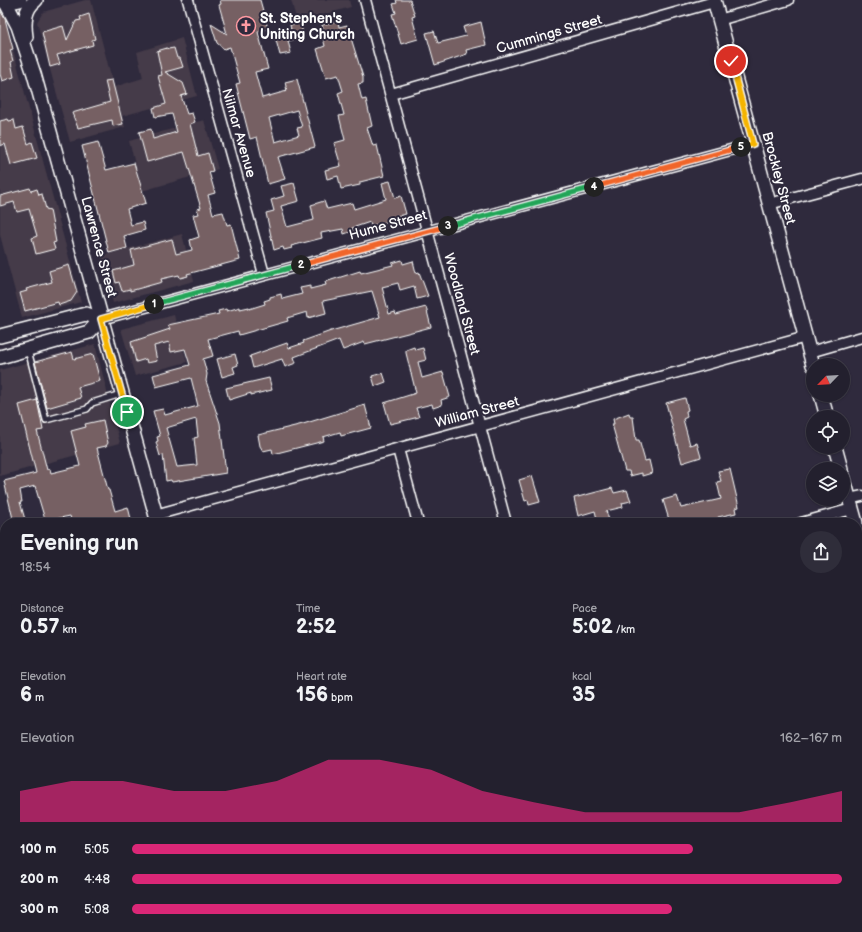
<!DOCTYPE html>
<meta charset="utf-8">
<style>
body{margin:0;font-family:"Balsamiq Sans",sans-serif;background:#2f2d3a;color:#f1f3f6;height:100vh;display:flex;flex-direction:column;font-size:15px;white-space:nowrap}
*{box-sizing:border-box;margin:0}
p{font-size:13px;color:#a3a3aa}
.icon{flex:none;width:22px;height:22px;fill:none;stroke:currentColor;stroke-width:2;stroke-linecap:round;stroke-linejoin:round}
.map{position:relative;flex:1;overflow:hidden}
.panel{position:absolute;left:0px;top:518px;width:862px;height:414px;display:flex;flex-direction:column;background:#23202e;border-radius:16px 16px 0 0;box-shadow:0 1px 3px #0004,0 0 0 1px #403e4a}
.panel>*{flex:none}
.needle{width:26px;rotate:245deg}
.tools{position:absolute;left:806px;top:358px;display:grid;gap:8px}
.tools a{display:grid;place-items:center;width:44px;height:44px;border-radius:50%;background:#23202e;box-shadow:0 1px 3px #0004,0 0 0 1px #403e4a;font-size:20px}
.pin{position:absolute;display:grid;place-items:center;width:34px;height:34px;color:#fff;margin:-17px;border:2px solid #fff;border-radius:50%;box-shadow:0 1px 4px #0007}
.km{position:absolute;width:20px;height:20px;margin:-10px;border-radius:50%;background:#222;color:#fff;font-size:11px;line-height:20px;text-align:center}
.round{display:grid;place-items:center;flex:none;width:42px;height:42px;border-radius:21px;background:#2f2d3a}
.head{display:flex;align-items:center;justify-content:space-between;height:68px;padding:0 20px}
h1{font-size:22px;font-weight:700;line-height:30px}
.metrics{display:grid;grid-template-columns:repeat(3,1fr);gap:6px;height:68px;padding:4px 20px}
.metrics div{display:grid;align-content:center}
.metrics b{font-size:20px;font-weight:700}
.metrics small{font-size:11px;font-weight:400}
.metrics p{font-size:11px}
.chart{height:112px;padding:8px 20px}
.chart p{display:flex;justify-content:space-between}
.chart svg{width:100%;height:72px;margin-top:4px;fill:#db2777;opacity:.7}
ul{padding:0 20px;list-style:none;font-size:13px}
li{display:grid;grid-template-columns:64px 48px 1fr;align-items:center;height:30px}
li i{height:10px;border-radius:5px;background:#db2777}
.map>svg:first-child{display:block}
.built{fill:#443a48}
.green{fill:#586e69;stroke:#acb6b4}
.building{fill:#766163;stroke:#fff;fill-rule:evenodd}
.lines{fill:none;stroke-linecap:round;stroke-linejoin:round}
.lane-casing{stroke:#fff;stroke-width:8}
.street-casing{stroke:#fff;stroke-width:13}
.secondary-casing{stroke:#fff;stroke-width:16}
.lane{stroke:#2f2a3d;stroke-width:5}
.street{stroke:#2f2a3d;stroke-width:10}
.secondary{stroke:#2f2a3d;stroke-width:13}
.split-1-casing{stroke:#fff;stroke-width:8}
.split-2-casing{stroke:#fff;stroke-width:8}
.split-3-casing{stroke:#fff;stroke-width:8}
.split-4-casing{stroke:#fff;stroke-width:8}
.split-5-casing{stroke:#fff;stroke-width:8}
.split-6-casing{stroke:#fff;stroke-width:8}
.split-1{stroke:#f5b400;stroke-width:5}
.split-2{stroke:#22a559;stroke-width:5}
.split-3{stroke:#f0652b;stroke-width:5}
.split-4{stroke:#22a559;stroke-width:5}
.split-5{stroke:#f0652b;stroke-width:5}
.split-6{stroke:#f5b400;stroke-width:5}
.labels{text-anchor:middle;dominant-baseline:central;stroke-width:4;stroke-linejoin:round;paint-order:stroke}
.poi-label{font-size:14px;font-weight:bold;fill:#fff;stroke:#2f2a3d;text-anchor:start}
.street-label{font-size:14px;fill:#fff;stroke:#2f2a3d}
</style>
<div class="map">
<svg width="862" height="932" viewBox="0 0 862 932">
<rect width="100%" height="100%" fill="#2f2a3d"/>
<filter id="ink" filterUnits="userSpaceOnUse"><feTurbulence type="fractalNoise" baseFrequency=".025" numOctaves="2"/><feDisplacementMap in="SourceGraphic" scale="8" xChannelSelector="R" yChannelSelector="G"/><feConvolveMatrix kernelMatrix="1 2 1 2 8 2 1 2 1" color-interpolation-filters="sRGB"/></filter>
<g filter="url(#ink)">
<g class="built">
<polygon points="85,0 91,0 114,87 143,78 137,52 182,38 197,96 122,116 125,127 70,142 37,22 43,12"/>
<polygon points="291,0 349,0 351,7 297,22"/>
<polygon points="6,23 81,302 22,318 0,235 0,26"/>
<polygon points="204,120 218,169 142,191 129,141"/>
<polygon points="182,234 194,281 113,303 101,256"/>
<polygon points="174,315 187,362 135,376 121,329"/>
<polygon points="95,344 120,443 0,476 0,370"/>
<polygon points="857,599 859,599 862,609 862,932 632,932 631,927 857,927"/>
</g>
<polygon class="green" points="857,924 862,924 862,932 822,932 833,927 857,927"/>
<g class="building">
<path d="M220 0H260L268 29 258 32 268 69 255 72 262 98 287 91 285 82 297 79 315 147 278 157 285 179 268 184 257 137 250 139 236 84 240 83 230 47 224 49 217 43 211 24 227 34 219 5 221 4ZM297 110 302 127 297 128 299 135 275 142 269 118Z"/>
<polygon points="396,0 410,0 415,16 412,17 418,39 401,44 392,14 396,13 393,4 397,3"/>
<polygon points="0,10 5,19 13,49 10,50 13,61 11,62 14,77 2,81 0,74"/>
<polygon points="89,14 95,39 92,40 93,45 57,55 60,64 50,67 42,32 63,26 67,40 76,21 81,20 80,17"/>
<polygon points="338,21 339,27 347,25 363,77 363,83 358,84 362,100 366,99 372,126 367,128 373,146 377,145 384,176 360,182 360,185 341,189 338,176 327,179 325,170 341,166 334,143 345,140 339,116 344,115 338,93 343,91 338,75 326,78 317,49 325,46 323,38 325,37 322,25"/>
<polygon points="300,22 304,37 288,41 291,53 280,55 274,33 291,29 290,25"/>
<polygon points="481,22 486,45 466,50 467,54 435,65 426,33 434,31 438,43 466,36 463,27"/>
<polygon points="167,48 168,49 174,48 177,58 180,58 183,67 165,72 183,83 187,94 181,96 187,114 192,113 195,122 190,124 198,156 208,153 213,171 209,172 215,193 208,195 213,214 223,212 227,225 231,224 240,260 187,274 188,276 180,278 179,275 161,279 162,282 130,291 130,289 122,291 119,282 116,283 113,271 134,265 131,250 172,239 176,254 192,250 190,240 199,237 193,215 199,214 197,209 201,208 184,152 147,162 139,132 151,129 153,139 177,132 172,114 155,117 153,108 166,104 158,76 162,75 157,51"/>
<polygon points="112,80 123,124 113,126 112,120 78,128 72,113 110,102 105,81"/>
<polygon points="8,119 9,121 14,120 16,129 23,127 28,144 32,142 37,158 11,165 5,144 0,146 0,121"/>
<polygon points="98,142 106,170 134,163 146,203 127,209 131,225 143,222 145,230 124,236 127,248 109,253 82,146"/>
<polygon points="390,181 395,198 401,196 406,214 397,216 397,219 371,226 370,222 352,228 353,231 344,234 343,229 321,233 322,238 291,246 292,248 284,250 283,247 274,250 266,213 274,211 271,200 284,196 281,186 294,183 299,201 281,206 287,227 314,220 311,205 324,201 327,209 352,203 354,209 386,199 382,183"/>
<polygon points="30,188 31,191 37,189 39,195 42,194 46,209 50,210 56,242 53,243 55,249 36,254 32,238 37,236 29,209 17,212 14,202 0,206 0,196"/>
<path d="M402 260 403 264 413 261 416 273 419 272 428 296 417 299 414 286 400 290 398 283 382 287 389 314 395 312 396 315 426 307 431 327 365 344 364 342 343 350 339 340 294 357 296 363 285 367 282 359 253 368 250 356 287 343 289 348 304 343 303 341 331 331 380 317 372 291 323 301 326 313 308 318 307 312 287 318 288 321 239 335 238 331 208 339 213 356 203 359 207 374 206 381 220 423 226 473 172 482 171 480 166 481 163 455 160 456 156 442 158 441 157 437 160 436 153 411 163 409 165 415 198 406 191 378 156 387 153 375 190 365 185 349 171 352 169 342 154 346 157 361 147 363 146 359 136 362 131 342 170 329 168 325 219 314 218 311 226 309 227 311 240 307V309L249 307V309L265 304 264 301 270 299V297L281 294 282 299 302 294 300 288 310 286V289L326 285 325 282 360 271 361 273 393 265 392 263ZM196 419 198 437 194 438 197 465 177 467 166 428Z"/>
<polygon points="69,265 77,292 71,301 59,305 58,302 25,311 20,293 27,291 26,289 52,282 49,271"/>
<polygon points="414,347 415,350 423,348 426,360 418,362 422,378 443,372 450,397 441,400 442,405 433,408 432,404 416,408 419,417 390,424 384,403 416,393 406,353 406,350"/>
<polygon points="72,352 74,359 93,354 100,381 78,387 81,398 47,408 35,362"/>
<polygon points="235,354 238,365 233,367 235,373 222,377 217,359"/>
<polygon points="383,373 386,382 375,386 372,376"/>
<polygon points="269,378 272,390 251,395 251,393 229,400 226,388"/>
<polygon points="685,398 688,410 686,411 687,417 683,419 690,445 697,443 701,457 682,463 666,403"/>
<polygon points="37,400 43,430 37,431 47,470 50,469 51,473 80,466 71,431 86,427 85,424 103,420 108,443 106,446 97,448 108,490 109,490 115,511 128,507 132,523 72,523 70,516 55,519 56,523 46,523 35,486 20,490 22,502 20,502 26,523 14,523 4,481 36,473 19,405"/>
<polygon points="365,405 371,428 341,436 340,432 323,437 324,441 273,454 272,449 263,451 260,446 258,435 303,424"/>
<polygon points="629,413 630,417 633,417 636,440 639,440 645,461 649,460 652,473 642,476 642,473 630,476 629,471 625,471 612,424 614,424 613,419"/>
<polygon points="730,469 739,507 735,508 736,513 718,517 718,520 709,523 670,523 663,500 677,496 681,508 721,499 717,482 721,481 718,471"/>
<polygon points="532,476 540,502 529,505 528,500 525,501 519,480"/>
<polygon points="612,488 614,493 627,490 631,501 622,503 623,507 606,511 610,523 598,523 595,511 578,516 574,498"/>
</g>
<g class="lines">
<defs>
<polyline id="lane" points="28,350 46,420 87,409 92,403 121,394"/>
<g id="street">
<polyline points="188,0 264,274"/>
<polyline points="365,0 506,523"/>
<polyline points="719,20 788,0"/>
<polyline points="391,94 714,2"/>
<polyline points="769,204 862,179"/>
<polyline points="101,319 753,144"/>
<polyline points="810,352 862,337"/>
<polyline points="398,449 418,523"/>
<polyline points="849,499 862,496"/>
<polyline points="155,515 806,337"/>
<polyline points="801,523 852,509"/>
<polyline points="0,923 5,922"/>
<polyline points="615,927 616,932"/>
<polyline points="325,932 343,927"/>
</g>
<g id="secondary">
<polyline points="0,0 6,3 20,0"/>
<polyline points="714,0 813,365"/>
<polyline points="6,3 18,26 34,74 158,523"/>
<path d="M26 37C24 23 24 9 36 0"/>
<polyline points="0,336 86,314 101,319"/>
<polyline points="0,357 89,332 101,319"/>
<polyline points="821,395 827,417"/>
<polyline points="835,447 841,469"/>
<polyline points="843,476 856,523"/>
<polyline points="857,528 862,547"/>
<polyline points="0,721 5,719"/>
<polyline points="0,740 5,739"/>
<polyline points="268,927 269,932"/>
</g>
</defs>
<use href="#lane" class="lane-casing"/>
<use href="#street" class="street-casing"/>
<use href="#secondary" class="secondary-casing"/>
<use href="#lane" class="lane"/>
<use href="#street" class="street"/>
<use href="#secondary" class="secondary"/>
</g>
</g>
<g class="lines" filter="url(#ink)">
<defs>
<polyline id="split-1" points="127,412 101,319 154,304"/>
<polyline id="split-2" points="154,304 301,265"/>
<polyline id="split-3" points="301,265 448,226"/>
<polyline id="split-4" points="448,226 594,187"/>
<polyline id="split-5" points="594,187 741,147"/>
<polyline id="split-6" points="731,61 753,144 741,147"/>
</defs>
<use href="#split-1" class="split-1-casing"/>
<use href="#split-2" class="split-2-casing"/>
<use href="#split-3" class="split-3-casing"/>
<use href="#split-4" class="split-4-casing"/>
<use href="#split-5" class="split-5-casing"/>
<use href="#split-6" class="split-6-casing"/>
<use href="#split-1" class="split-1"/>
<use href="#split-2" class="split-2"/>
<use href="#split-3" class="split-3"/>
<use href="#split-4" class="split-4"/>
<use href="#split-5" class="split-5"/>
<use href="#split-6" class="split-6"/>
</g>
<defs>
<symbol id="church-ring" viewBox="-11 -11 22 22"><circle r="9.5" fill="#2f2a3d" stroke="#ff9aa2" stroke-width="1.5"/><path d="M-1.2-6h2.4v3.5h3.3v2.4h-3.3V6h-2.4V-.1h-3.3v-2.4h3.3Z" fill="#ff9aa2"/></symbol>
</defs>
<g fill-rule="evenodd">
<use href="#church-ring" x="235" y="15" width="22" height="22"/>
</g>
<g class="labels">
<g class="poi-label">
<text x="260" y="18">St. Stephen's<tspan x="260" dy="16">Uniting Church</tspan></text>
</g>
<g class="street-label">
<text transform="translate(549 34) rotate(-16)">Cummings Street</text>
<text transform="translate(239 133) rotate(74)">Nilmar Avenue</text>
<text transform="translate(779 178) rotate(75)">Brockley Street</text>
<text transform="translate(388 225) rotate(-15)">Hume Street</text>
<text transform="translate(99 247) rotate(75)">Lawrence Street</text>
<text transform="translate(462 304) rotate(75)">Woodland Street</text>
<text transform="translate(477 412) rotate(-15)">William Street</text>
</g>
</g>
</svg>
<div class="tools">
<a><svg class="needle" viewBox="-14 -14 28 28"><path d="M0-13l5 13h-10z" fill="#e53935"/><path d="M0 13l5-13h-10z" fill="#a3a3aa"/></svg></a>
<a><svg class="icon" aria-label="locate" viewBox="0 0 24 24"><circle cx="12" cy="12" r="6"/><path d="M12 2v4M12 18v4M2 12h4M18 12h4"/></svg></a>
<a><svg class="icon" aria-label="layers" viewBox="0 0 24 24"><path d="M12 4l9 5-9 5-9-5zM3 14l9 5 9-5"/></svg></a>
</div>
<div class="pin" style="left:127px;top:412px;background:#1e9e55"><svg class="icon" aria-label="arrive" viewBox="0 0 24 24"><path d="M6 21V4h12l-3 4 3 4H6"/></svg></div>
<div class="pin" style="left:731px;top:61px;background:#d93025"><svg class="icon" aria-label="check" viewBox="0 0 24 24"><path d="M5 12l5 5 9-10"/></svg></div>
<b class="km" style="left:154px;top:304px">1</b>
<b class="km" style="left:301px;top:265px">2</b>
<b class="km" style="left:448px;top:226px">3</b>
<b class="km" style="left:594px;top:187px">4</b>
<b class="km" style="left:741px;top:147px">5</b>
<section class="panel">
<div class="head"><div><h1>Evening run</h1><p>18:54</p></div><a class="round"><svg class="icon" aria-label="share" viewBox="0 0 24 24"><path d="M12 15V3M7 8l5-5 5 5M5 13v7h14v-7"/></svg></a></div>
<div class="metrics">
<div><p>Distance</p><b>0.57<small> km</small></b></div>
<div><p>Time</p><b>2:52</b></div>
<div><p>Pace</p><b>5:02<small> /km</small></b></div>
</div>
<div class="metrics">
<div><p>Elevation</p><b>6<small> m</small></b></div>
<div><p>Heart rate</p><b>156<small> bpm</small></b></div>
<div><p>kcal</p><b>35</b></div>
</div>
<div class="chart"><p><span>Elevation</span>162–167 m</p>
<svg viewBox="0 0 160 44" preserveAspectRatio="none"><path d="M0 44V25L10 19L20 19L30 25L40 25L50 19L60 6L70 6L80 12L90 25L100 32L110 38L120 38L130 38L140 38L150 32L160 25V44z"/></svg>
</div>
<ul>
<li><b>100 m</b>5:05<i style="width:79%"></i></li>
<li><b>200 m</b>4:48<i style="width:100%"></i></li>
<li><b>300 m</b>5:08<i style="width:76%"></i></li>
</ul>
</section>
</div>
